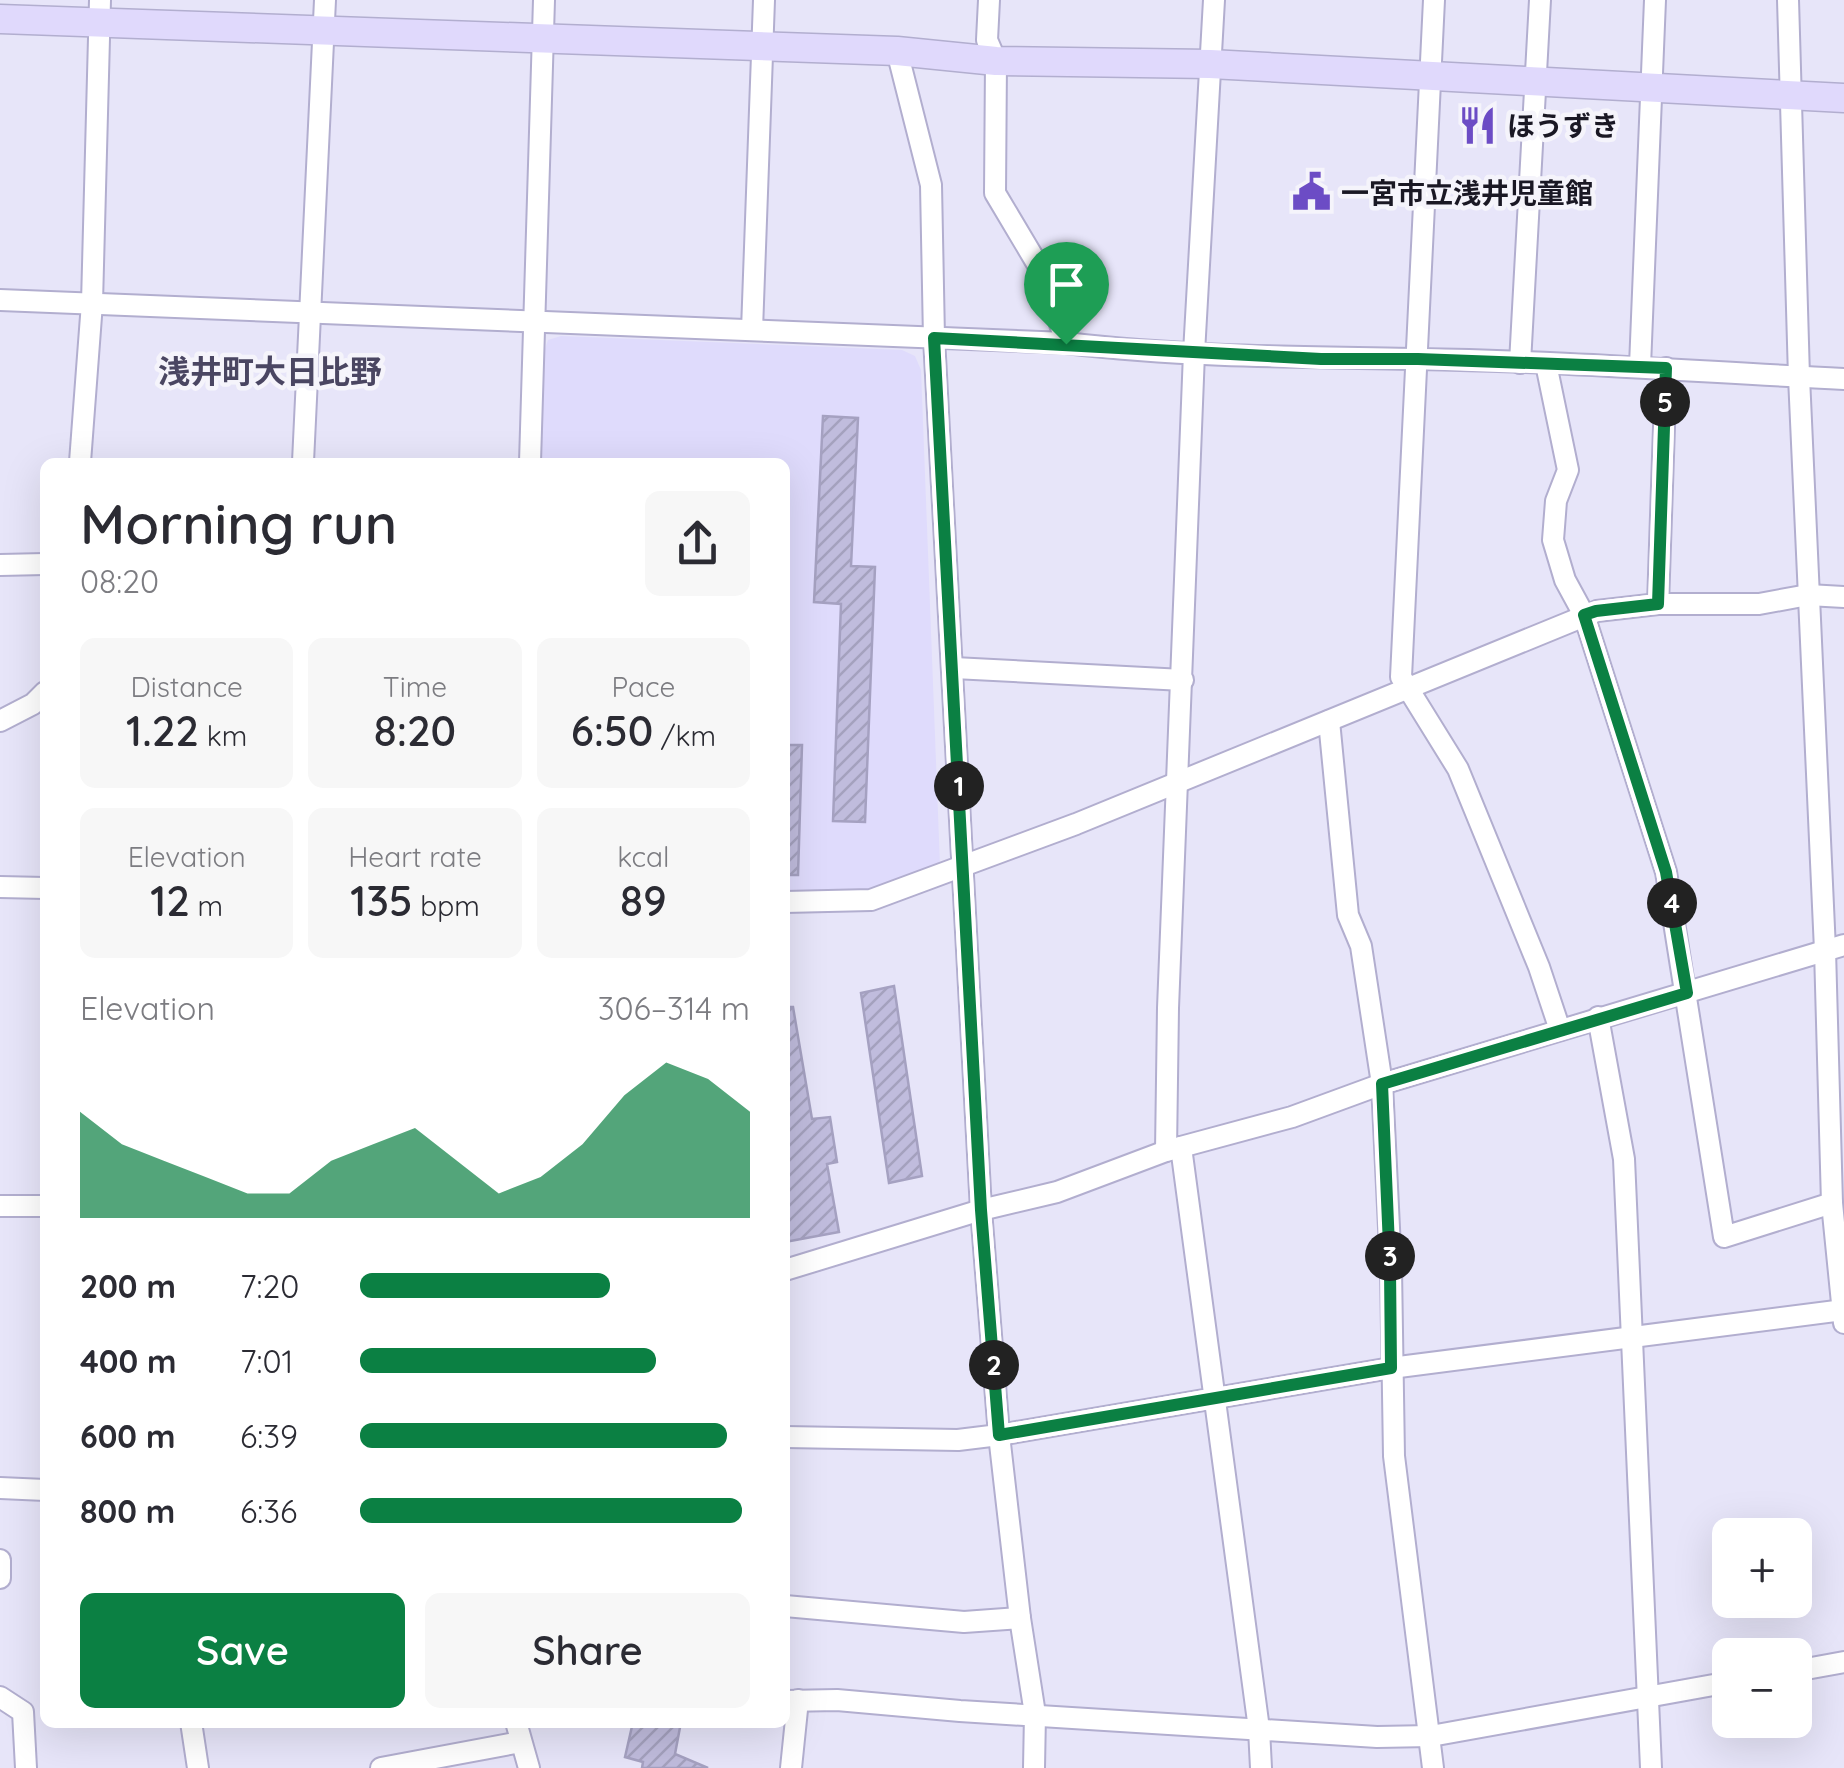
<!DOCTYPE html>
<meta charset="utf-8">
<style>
body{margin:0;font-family:Quicksand,"Noto Sans JP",sans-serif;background:#f7f7f7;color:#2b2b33;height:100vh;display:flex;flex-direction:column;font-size:38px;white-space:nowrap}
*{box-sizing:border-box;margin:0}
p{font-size:32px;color:#7c7c81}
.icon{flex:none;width:55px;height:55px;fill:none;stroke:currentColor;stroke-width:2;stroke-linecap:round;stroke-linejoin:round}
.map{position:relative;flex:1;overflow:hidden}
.panel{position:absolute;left:40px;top:458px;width:750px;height:1270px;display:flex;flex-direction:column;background:#fff;border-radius:15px;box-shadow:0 10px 40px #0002}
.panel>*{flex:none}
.controls{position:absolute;left:1712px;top:1518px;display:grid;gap:20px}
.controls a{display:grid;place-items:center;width:100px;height:100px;border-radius:15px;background:#fff;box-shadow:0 10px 40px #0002;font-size:50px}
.pin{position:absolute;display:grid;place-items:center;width:85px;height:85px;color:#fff;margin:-102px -42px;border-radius:50% 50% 50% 0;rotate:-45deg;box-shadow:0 0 10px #0007}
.pin .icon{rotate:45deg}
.km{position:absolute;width:50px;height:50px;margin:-25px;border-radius:50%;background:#222;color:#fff;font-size:28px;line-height:50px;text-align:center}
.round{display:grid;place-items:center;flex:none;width:105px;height:105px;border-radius:15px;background:#f7f7f7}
.head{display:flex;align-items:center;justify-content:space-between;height:170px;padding:0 40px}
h1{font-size:55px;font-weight:600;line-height:75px}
.figures{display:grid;grid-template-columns:repeat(3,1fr);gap:15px;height:170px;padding:10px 40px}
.figures div{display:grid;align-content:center;border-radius:15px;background:#f7f7f7;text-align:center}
.figures b{font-size:42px;font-weight:600}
.figures small{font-size:28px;font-weight:400}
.figures p{font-size:28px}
.chart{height:280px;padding:20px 40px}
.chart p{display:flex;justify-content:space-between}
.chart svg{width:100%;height:180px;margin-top:10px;fill:#0b8043;opacity:.7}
.primary-button{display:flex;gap:20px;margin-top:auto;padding:20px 40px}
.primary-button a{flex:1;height:115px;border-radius:15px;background:#0b8043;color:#fff;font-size:40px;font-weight:600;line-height:115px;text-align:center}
.primary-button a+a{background:#f7f7f7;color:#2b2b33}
ul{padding:0 40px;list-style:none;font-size:32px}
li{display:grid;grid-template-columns:160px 120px 1fr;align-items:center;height:75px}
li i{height:25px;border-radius:12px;background:#0b8043}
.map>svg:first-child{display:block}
.built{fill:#dfdbfc}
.building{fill:url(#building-hatch);stroke:#a5a1c1;stroke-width:2.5}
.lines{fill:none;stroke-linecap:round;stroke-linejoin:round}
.street-casing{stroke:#b2aecf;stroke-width:24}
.secondary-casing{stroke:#b2aecf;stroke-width:31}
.street{stroke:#fff;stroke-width:20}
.secondary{stroke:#e0d9fc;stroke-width:28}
.route-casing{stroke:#fff;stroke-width:20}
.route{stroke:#0b8043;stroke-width:12}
.labels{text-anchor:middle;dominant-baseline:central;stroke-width:9;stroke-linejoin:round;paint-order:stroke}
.poi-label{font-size:28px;font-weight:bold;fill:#1a1824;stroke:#f5f4fb;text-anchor:start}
.quarter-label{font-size:32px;font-weight:bold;fill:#4a4662;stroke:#f5f4fb}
</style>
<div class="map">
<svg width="1844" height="1768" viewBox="0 0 1844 1768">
<defs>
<pattern id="building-hatch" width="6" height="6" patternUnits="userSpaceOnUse" patternTransform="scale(2.5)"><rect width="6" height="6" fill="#c0bcdd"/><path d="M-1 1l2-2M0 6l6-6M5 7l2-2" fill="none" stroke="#a4a1be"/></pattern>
</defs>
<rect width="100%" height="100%" fill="#e7e5f9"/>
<polygon class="built" points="561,336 902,350 915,356 921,370 940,866 861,891 785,893 785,462 539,462 542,357 548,340"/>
<g class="building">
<polygon points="823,416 858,418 851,566 875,567 865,822 833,821 841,604 814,602"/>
<polygon points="785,745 802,745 798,875 785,875"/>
<polygon points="894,986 922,1176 889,1183 861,993"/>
<polygon points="785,1007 793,1007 812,1119 830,1117 837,1162 827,1164 839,1232 785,1242"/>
<polygon points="633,1722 681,1722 675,1754 708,1768 642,1768 643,1762 625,1757"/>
</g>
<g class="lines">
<defs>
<g id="street">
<polyline points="989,0 987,40 996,61 995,193 1045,277 1066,343"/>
<polyline points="1434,0 1401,677 1458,769 1539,967 1560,1030"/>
<polyline points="1788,0 1799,377 1825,950 1832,1203 1844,1323"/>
<polyline points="897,51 931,185 934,338 981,1210 999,1435 1020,1618 1035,1714 1034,1768"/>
<path d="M0 300 1066 343C1183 357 1300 357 1417 359 1559 361 1702 372 1844 379"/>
<polyline points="752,330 764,0"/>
<polyline points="1520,363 1540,0"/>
<polyline points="1546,364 1568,470 1556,501 1553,540 1565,580 1584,615 1666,872 1724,1237 1832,1203"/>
<polyline points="1640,366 1655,0"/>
<polyline points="80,462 92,303 100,0"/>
<polyline points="303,462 325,0"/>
<polyline points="530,462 544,0"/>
<polyline points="0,565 45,564"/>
<polyline points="1658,604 1666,368"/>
<polyline points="954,668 1183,680"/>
<polyline points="0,721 33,704 45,692"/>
<polyline points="1329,721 1348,915 1361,946 1382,1084 1391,1269 1394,1456 1433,1768"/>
<polyline points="0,887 45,888"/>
<polyline points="785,902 871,900 1076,824 1597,611 1658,604 1759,604 1808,595 1844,597"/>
<polyline points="1598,1017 1624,1159 1651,1768"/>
<polyline points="1181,1147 1259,1729 1261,1768"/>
<polyline points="1166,1151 1168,1008 1194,353 1214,0"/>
<polyline points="0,1206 45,1206"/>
<polyline points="785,1270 981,1210 1057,1192 1166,1151 1292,1117 1382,1084 1844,945"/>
<polyline points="785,1437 958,1440 999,1435 1391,1368 1844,1310"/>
<polyline points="0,1488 45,1490"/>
<polyline points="0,1560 0,1578"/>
<polyline points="785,1606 964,1622 1020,1618"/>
<polyline points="1795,1671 1844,1662"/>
<polyline points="0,1697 23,1712 26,1768"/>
<polyline points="785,1701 837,1700 960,1711 1377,1737 1431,1736 1730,1682"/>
<polyline points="191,1722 198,1768"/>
<polyline points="516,1722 529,1768"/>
<polyline points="381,1768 521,1742"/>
<polyline points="791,1768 798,1700"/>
</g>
<polyline id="secondary" points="0,19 897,51 996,61 1210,64 1844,98"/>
</defs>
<use href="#street" class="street-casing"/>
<use href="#secondary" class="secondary-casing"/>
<use href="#street" class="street"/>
<use href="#secondary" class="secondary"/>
</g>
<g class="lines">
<defs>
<polygon id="route" points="934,338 1321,359 1418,359 1666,368 1658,604 1596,611 1584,615 1666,872 1687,993 1382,1084 1390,1269 1391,1368 999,1435 981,1210"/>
</defs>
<use href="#route" class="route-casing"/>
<use href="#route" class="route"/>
</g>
<defs>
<symbol id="restaurant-bare" viewBox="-9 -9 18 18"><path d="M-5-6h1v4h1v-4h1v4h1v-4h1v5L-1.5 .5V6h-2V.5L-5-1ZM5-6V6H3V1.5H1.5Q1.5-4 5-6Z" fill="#6c4cc5" stroke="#f5f4fb" stroke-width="2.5" paint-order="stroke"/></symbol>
<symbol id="civic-bare" viewBox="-9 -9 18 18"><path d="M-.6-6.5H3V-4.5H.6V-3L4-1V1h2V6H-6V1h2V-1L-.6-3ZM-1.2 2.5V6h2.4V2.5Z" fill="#6c4cc5" stroke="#f5f4fb" stroke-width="2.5" paint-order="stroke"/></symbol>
</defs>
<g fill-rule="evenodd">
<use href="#restaurant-bare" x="1450" y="98" width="55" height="55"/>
<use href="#civic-bare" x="1284" y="164" width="55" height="55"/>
</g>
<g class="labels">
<g class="poi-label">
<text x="1507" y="125">ほうずき</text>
<text x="1341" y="192">一宮市立浅井児童館</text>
</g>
<g class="quarter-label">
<text x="270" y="371">浅井町大日比野</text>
</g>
</g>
</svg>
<div class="controls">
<a>+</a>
<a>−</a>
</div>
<div class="pin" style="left:1066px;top:344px;background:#1e9e55"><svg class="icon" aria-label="arrive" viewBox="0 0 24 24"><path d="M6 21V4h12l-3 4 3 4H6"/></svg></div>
<b class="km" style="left:959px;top:786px">1</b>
<b class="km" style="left:994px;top:1365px">2</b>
<b class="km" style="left:1390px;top:1256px">3</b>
<b class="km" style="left:1672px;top:903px">4</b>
<b class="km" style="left:1665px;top:402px">5</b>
<section class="panel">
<div class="head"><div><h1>Morning run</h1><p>08:20</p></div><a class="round"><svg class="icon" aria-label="share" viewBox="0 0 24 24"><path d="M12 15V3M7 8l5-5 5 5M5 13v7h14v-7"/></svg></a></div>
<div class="figures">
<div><p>Distance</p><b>1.22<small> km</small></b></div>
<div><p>Time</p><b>8:20</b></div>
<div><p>Pace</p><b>6:50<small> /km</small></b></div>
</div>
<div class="figures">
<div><p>Elevation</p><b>12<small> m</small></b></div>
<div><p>Heart rate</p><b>135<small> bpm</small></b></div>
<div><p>kcal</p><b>89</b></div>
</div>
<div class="chart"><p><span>Elevation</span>306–314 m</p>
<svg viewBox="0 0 160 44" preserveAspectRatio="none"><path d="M0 44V18L10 26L20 30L30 34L40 38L50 38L60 30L70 26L80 22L90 30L100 38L110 34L120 26L130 14L140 6L150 10L160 18V44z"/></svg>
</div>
<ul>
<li><b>200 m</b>7:20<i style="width:64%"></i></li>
<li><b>400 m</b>7:01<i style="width:76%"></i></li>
<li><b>600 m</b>6:39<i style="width:94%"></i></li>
<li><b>800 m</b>6:36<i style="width:98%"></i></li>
</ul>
<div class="primary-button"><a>Save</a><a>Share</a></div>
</section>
</div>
